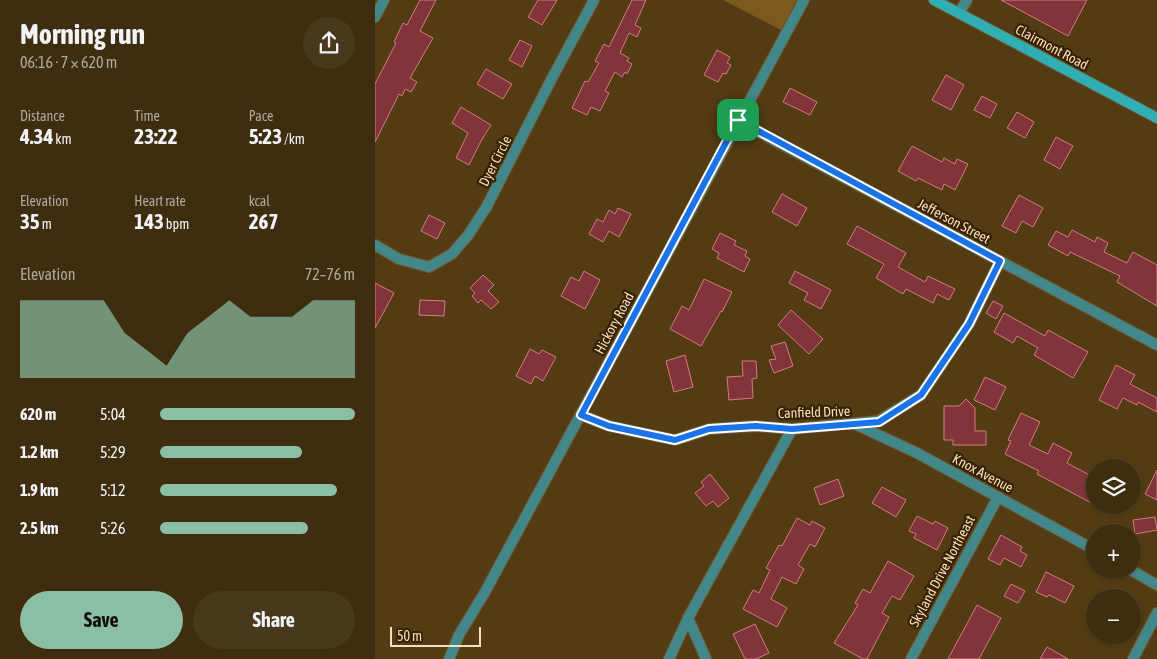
<!DOCTYPE html>
<meta charset="utf-8">
<style>
body{margin:0;font-family:"Asap Condensed",sans-serif;background:#49391c;color:#f1f3f6;height:100vh;display:flex;flex-direction:column;font-size:19px;white-space:nowrap}
*{box-sizing:border-box;margin:0}
p{font-size:16px;color:#ada89e}
.icon{flex:none;width:28px;height:28px;fill:none;stroke:currentColor;stroke-width:2;stroke-linecap:round;stroke-linejoin:round}
.map{position:relative;flex:1;overflow:hidden}
.panel{display:flex;flex-direction:column;background:#3e2d0e;width:375px}
.panel>*{flex:none}
.fabs{position:absolute;left:711px;top:459px;display:grid;gap:10px}
.fabs a{display:grid;place-items:center;width:55px;height:55px;border-radius:50%;background:#3e2d0e;box-shadow:0 1px 4px #0004,0 0 0 1px #57492e;font-size:25px}
.scale{position:absolute;left:15px;bottom:12px;width:91px;box-sizing:border-box;padding-left:5px;border:2px solid #f7dfbc;border-top:0;font-size:14px;line-height:18px;white-space:nowrap;color:#f7dfbc;-webkit-text-stroke:4px #352303;paint-order:stroke}
.pin{position:absolute;display:grid;place-items:center;width:42px;height:42px;color:#fff;margin:-21px;border-radius:10px;box-shadow:0 2px 8px #0006}
.round{display:grid;place-items:center;flex:none;width:52px;height:52px;border-radius:26px;background:#49391c}
.head{display:flex;align-items:center;justify-content:space-between;height:85px;padding:0 20px}
h1{font-size:28px;font-weight:700;line-height:38px}
.stats{display:grid;grid-template-columns:repeat(3,1fr);gap:8px;height:85px;padding:5px 20px}
.stats div{display:grid;align-content:center}
.stats b{font-size:21px;font-weight:700}
.stats small{font-size:14px;font-weight:400}
.stats p{font-size:14px}
.chart{height:140px;padding:10px 20px}
.chart p{display:flex;justify-content:space-between}
.chart svg{width:100%;height:90px;margin-top:5px;fill:#8abfa5;opacity:.7}
.cta{display:flex;gap:10px;margin-top:auto;padding:10px 20px}
.cta a{flex:1;height:58px;border-radius:30px;background:#8abfa5;color:#111;font-size:20px;font-weight:700;line-height:58px;text-align:center}
.cta a+a{background:#49391c;color:#f1f3f6}
ul{padding:0 20px;list-style:none;font-size:16px}
li{display:grid;grid-template-columns:80px 60px 1fr;align-items:center;height:38px}
li i{height:12px;border-radius:6px;background:#8abfa5}
main{display:flex;flex:1;min-height:0}
.map>svg:first-child{display:block}
.green{fill:#7c5a1e}
.building{fill:#813439;stroke:#d37d80}
.lines{fill:none;stroke-linecap:round;stroke-linejoin:round}
.street-casing{stroke:#715931;stroke-width:12}
.secondary-casing{stroke:#715931;stroke-width:12}
.street{stroke:#42888a;stroke-width:10}
.secondary{stroke:#2fafb3;stroke-width:10}
.route-casing{stroke:#fff;stroke-width:10}
.route{stroke:#1a73e8;stroke-width:6}
.labels{text-anchor:middle;dominant-baseline:central;stroke-width:4.5;stroke-linejoin:round;paint-order:stroke}
.street-label{font-size:14px;fill:#f7dfbc;stroke:#352303}
</style>
<main>
<section class="panel">
<div class="head"><div><h1>Morning run</h1><p>06:16 · 7 × 620 m</p></div><a class="round"><svg class="icon" aria-label="share" viewBox="0 0 24 24"><path d="M12 15V3M7 8l5-5 5 5M5 13v7h14v-7"/></svg></a></div>
<div class="stats">
<div><p>Distance</p><b>4.34<small> km</small></b></div>
<div><p>Time</p><b>23:22</b></div>
<div><p>Pace</p><b>5:23<small> /km</small></b></div>
</div>
<div class="stats">
<div><p>Elevation</p><b>35<small> m</small></b></div>
<div><p>Heart rate</p><b>143<small> bpm</small></b></div>
<div><p>kcal</p><b>267</b></div>
</div>
<div class="chart"><p><span>Elevation</span>72–76 m</p>
<svg viewBox="0 0 160 44" preserveAspectRatio="none"><path d="M0 44V6L10 6L20 6L30 6L40 6L50 22L60 30L70 38L80 22L90 14L100 6L110 14L120 14L130 14L140 6L150 6L160 6V44z"/></svg>
</div>
<ul>
<li><b>620 m</b>5:04<i style="width:100%"></i></li>
<li><b>1.2 km</b>5:29<i style="width:73%"></i></li>
<li><b>1.9 km</b>5:12<i style="width:91%"></i></li>
<li><b>2.5 km</b>5:26<i style="width:76%"></i></li>
</ul>
<div class="cta"><a>Save</a><a>Share</a></div>
</section>
<div class="map">
<svg width="782" height="659" viewBox="0 0 782 659">
<rect width="100%" height="100%" fill="#533c13"/>
<polygon class="green" points="348,0 422,0 406,30"/>
<g class="building">
<polygon points="45,0 61,0 45,31 58,38 35,78 42,82 36,92 30,89 27,96 24,94 0,142 0,84 21,43 19,42 28,23 32,25"/>
<polygon points="163,0 182,0 167,25 153,17"/>
<polygon points="257,0 271,0 260,25 266,28 262,37 254,33 245,53 254,58 252,61 257,64 252,74 250,72 247,77 240,72 230,91 234,93 225,111 216,107 212,115 197,108 210,81 213,82 224,63 220,61 229,44 234,47"/>
<polygon points="626,0 712,0 693,36"/>
<polygon points="145,40 157,46 147,67 134,60"/>
<polygon points="342,50 355,57 352,63 356,65 351,74 348,73 343,82 329,75"/>
<polygon points="111,69 137,84 128,99 102,84"/>
<polygon points="571,75 589,85 576,110 557,100"/>
<polygon points="415,88 442,102 435,115 408,102"/>
<polygon points="607,96 622,104 615,118 599,110"/>
<polygon points="86,107 116,125 106,141 94,165 81,158 93,133 77,123"/>
<polygon points="642,112 659,122 650,138 632,128"/>
<polygon points="681,137 698,146 685,169 669,160"/>
<polygon points="537,146 567,162 569,158 580,164 582,159 593,164 580,190 569,184 567,190 543,178 541,181 523,171"/>
<polygon points="407,194 432,208 422,226 397,212"/>
<polygon points="644,195 668,208 658,227 647,221 641,233 627,226"/>
<polygon points="243,208 256,214 244,237 234,231 228,242 214,234 222,219 228,222 234,210 240,214"/>
<polygon points="54,215 70,223 62,239 46,231"/>
<polygon points="482,226 531,253 523,267 550,282 553,276 580,289 574,300 562,294 558,303 531,289 528,294 501,278 509,264 472,244"/>
<polygon points="697,230 720,242 722,237 733,243 729,252 752,263 758,252 782,265 782,306 742,282 745,276 695,252 693,256 673,245 681,231 693,237"/>
<polygon points="345,233 361,241 359,245 372,251 370,256 375,259 369,272 342,258 344,253 337,249"/>
<polygon points="209,271 225,280 210,309 186,296 196,277 204,281"/>
<polygon points="420,271 456,290 446,309 429,300 433,293 414,283"/>
<polygon points="108,275 119,285 113,291 124,302 116,309 106,300 103,303 97,296 100,293 95,288"/>
<polygon points="329,279 357,292 347,312 346,311 326,346 295,329 307,306 314,310"/>
<polygon points="0,283 19,293 0,328"/>
<polygon points="45,300 70,301 69,316 44,315"/>
<polygon points="618,301 628,306 621,319 611,313"/>
<polygon points="416,310 448,339 434,354 403,325"/>
<polygon points="629,313 670,336 673,330 713,352 698,378 659,355 663,348 642,336 638,343 619,332"/>
<polygon points="410,342 418,366 399,373 394,360 401,359 396,346"/>
<polygon points="155,349 164,354 167,350 181,357 168,381 160,376 156,384 141,376"/>
<polygon points="310,355 318,387 299,392 291,361"/>
<polygon points="367,361 381,361 382,378 377,379 378,398 354,400 352,377 368,376"/>
<polygon points="741,365 760,375 755,384 782,398 782,412 763,402 762,405 748,398 742,409 724,400"/>
<polygon points="610,377 631,387 620,410 599,400"/>
<polygon points="591,399 600,408 600,431 611,431 611,445 578,445 578,440 569,440 569,406 584,406"/>
<polygon points="646,413 665,422 654,445 673,454 678,443 697,453 692,463 720,478 720,505 662,474 664,471 630,454 636,441 633,440"/>
<polygon points="782,470 782,500 770,494"/>
<polygon points="335,474 354,498 343,507 338,501 331,506 320,493 329,486 326,482"/>
<polygon points="463,479 469,496 445,505 439,488"/>
<polygon points="507,487 531,500 521,517 497,503"/>
<polygon points="542,516 558,524 560,521 573,528 562,550 539,538 541,534 534,531"/>
<polygon points="780,517 782,530 760,534 758,520"/>
<polygon points="422,518 435,525 437,521 450,528 440,547 435,544 423,565 429,569 421,584 407,577 396,599 412,608 402,627 368,609 378,590 384,593 395,570 391,568 404,545 407,546"/>
<polygon points="626,535 647,547 645,551 652,555 646,567 629,558 625,565 613,559"/>
<polygon points="513,561 539,576 525,600 517,596 507,613 514,617 492,659 488,659 459,643 483,605 480,603 488,589 495,593"/>
<polygon points="671,572 699,586 690,603 674,595 672,597 661,592"/>
<polygon points="636,584 650,591 643,603 629,596"/>
<polygon points="602,605 626,618 604,659 573,659"/>
<polygon points="380,624 394,653 381,659 370,659 358,634"/>
<polygon points="672,647 693,659 665,659"/>
</g>
<g class="lines">
<defs>
<g id="street">
<polyline points="584,13 592,0"/>
<polyline points="0,17 9,0"/>
<polyline points="363,121 782,345"/>
<polyline points="0,245 24,259 54,267 77,254 94,234 112,206 176,80 219,0"/>
<polyline points="206,415 234,426 300,440 334,429 381,426 417,429 503,421 546,395 594,324 625,261"/>
<polyline points="482,425 542,453 720,550"/>
<polyline points="756,570 782,585"/>
<polyline points="313,618 331,659"/>
<polyline points="74,659 84,635 110,592 429,0"/>
<polyline points="294,659 313,618 417,429"/>
<polyline points="536,659 623,497"/>
<polyline points="758,659 782,613"/>
</g>
<polyline id="secondary" points="559,0 782,118"/>
</defs>
<use href="#street" class="street-casing"/>
<use href="#secondary" class="secondary-casing"/>
<use href="#street" class="street"/>
<use href="#secondary" class="secondary"/>
</g>
<g class="lines">
<defs>
<polygon id="route" points="363,120 625,261 594,324 546,395 504,422 417,429 381,426 334,429 300,440 234,426 206,415"/>
</defs>
<use href="#route" class="route-casing"/>
<use href="#route" class="route"/>
</g>
<g class="labels">
<g class="street-label">
<text transform="translate(677 47) rotate(28)">Clairmont Road</text>
<text transform="translate(120 161) rotate(-63)">Dyer Circle</text>
<text transform="translate(579 221) rotate(28)">Jefferson Street</text>
<text transform="translate(239 323) rotate(-62)">Hickory Road</text>
<text transform="translate(439 412) rotate(-2)">Canfield Drive</text>
<text transform="translate(608 473) rotate(28)">Knox Avenue</text>
<text transform="translate(567 571) rotate(-62)">Skyland Drive Northeast</text>
</g>
</g>
</svg>
<div class="fabs">
<a><svg class="icon" aria-label="layers" viewBox="0 0 24 24"><path d="M12 4l9 5-9 5-9-5zM3 14l9 5 9-5"/></svg></a>
<a>+</a>
<a>−</a>
</div>
<div class="scale">50 m</div>
<div class="pin" style="left:363px;top:120px;background:#1e9e55"><svg class="icon" aria-label="arrive" viewBox="0 0 24 24"><path d="M6 21V4h12l-3 4 3 4H6"/></svg></div>
</div>
</main>
